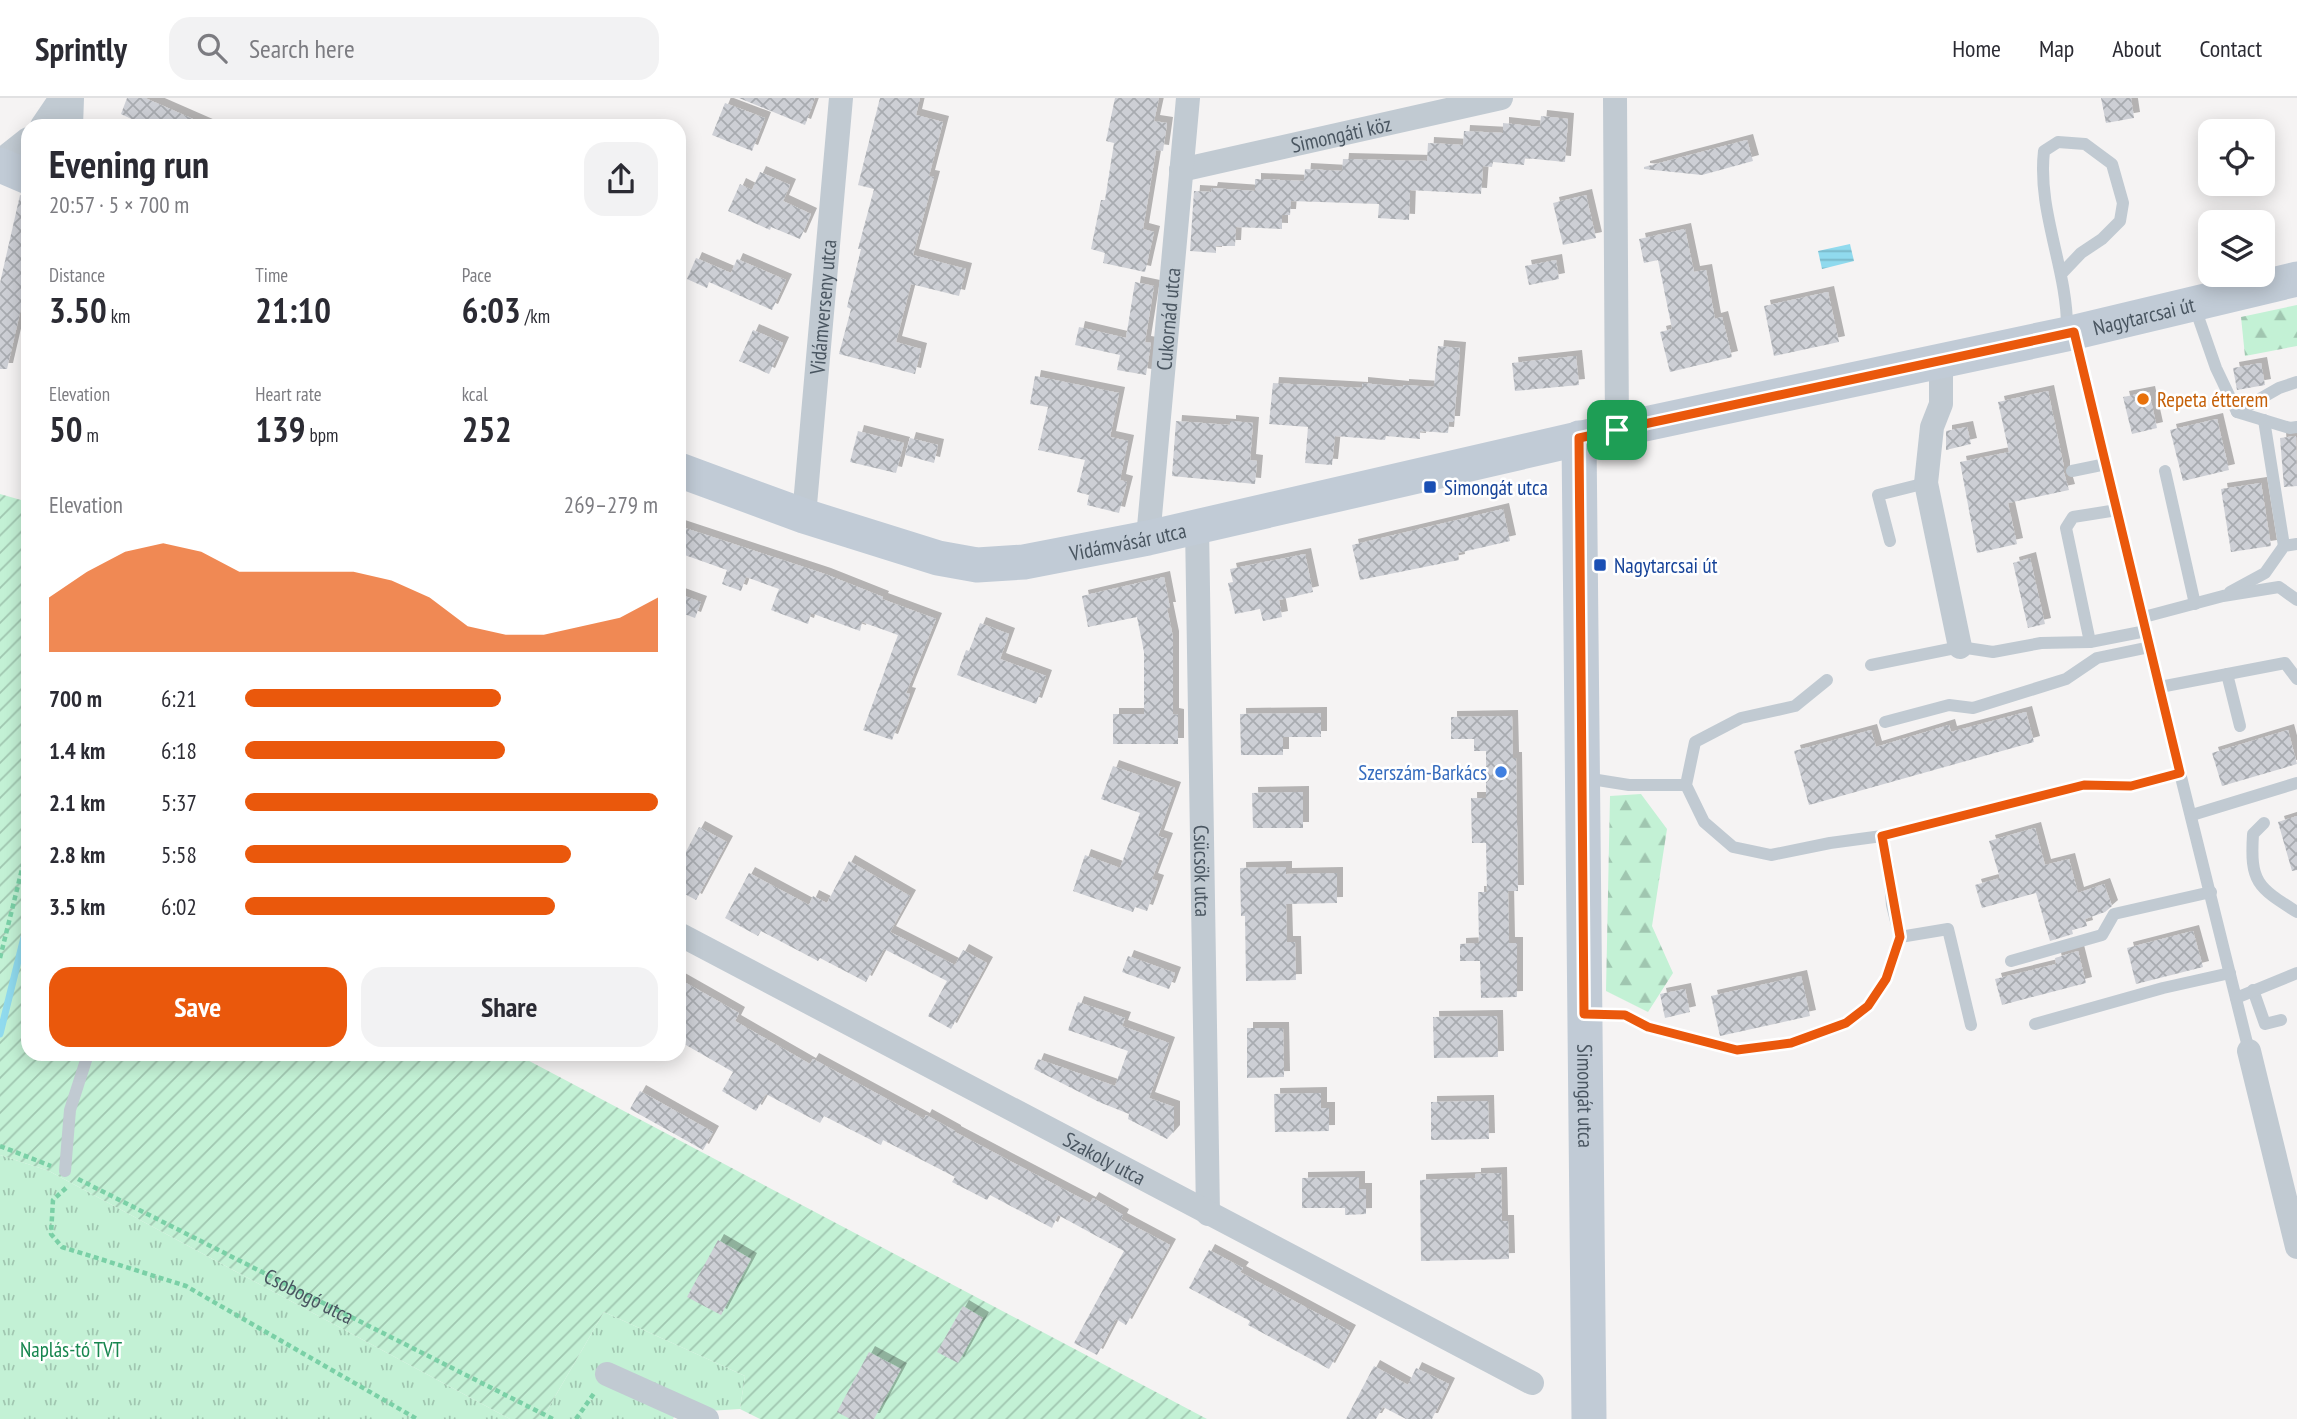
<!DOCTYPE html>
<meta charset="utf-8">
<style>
body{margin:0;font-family:"PT Sans Narrow",sans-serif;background:#f2f2f3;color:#2b2b33;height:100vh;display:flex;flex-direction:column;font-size:26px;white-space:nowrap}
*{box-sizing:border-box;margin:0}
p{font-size:23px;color:#7c7c81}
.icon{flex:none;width:38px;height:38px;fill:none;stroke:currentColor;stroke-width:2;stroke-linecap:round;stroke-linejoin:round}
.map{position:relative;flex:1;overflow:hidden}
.drawer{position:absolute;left:21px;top:21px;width:665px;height:942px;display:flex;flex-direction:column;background:#fff;border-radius:21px;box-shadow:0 4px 18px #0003}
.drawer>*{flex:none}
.controls{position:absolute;left:2198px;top:21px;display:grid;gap:14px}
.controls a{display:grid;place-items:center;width:77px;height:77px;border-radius:14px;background:#fff;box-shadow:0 4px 18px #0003;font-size:35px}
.pin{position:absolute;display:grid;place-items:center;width:60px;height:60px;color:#fff;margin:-30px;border-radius:14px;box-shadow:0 4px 10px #0006}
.round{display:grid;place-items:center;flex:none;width:74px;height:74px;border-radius:21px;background:#f2f2f3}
.head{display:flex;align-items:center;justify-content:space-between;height:119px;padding:0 28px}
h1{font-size:38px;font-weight:700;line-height:52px}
.metrics{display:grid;grid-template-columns:repeat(3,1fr);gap:10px;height:119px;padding:7px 28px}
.metrics div{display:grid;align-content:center}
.metrics b{font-size:35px;font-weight:700}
.metrics small{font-size:19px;font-weight:400}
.metrics p{font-size:19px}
.chart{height:196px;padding:14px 28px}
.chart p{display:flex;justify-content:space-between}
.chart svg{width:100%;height:126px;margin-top:7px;fill:#ea580c;opacity:.7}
.primary-button{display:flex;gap:14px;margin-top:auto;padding:14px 28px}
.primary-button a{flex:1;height:80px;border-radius:21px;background:#ea580c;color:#fff;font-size:28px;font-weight:700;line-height:80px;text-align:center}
.primary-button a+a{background:#f2f2f3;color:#2b2b33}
ul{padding:0 28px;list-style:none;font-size:23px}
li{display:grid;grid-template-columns:112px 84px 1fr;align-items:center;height:52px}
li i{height:18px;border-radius:9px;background:#ea580c}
header{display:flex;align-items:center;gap:42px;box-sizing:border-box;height:98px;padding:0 35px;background:#fff;border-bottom:2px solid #e1e1e2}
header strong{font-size:33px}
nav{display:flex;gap:38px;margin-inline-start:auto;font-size:24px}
.search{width:490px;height:63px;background:#f2f2f3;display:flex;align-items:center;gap:18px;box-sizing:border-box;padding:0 24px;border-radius:21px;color:#7c7c81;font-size:26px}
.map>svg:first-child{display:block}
.grass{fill:url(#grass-tufts)}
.forest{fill:url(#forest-firs)}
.garden{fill:url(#garden-furrows)}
.water{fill:url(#water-rules)}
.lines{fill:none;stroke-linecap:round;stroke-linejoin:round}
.stream{stroke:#90daee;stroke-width:7}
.building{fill:url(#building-cross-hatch);filter:url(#shadow)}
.path{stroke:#7ad0a6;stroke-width:4.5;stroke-dasharray:5 3.5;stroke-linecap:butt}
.lane{stroke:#c1cad2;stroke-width:12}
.street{stroke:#c1cad2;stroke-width:24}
.secondary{stroke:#c1cbd6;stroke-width:35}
.route-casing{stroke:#fff;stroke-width:14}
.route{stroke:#ea580c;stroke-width:9}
.food-dot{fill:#e8710a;stroke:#fff;stroke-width:2.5}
.transit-dot{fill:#1a4fb4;stroke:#fff;stroke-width:2.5}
.shop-dot{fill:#3f7fe0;stroke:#fff;stroke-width:2.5}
.labels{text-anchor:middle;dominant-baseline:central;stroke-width:5;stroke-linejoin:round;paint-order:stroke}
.street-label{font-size:21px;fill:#4a5661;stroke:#fff}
.food-label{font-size:21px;fill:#c56008;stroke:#fff;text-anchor:start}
.transit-label{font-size:21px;fill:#164399;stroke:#fff;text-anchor:start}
.shop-label{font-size:21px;fill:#366cbe;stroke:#fff;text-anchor:end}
.park-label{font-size:21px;fill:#17864f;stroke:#fff}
</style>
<header>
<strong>Sprintly</strong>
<div class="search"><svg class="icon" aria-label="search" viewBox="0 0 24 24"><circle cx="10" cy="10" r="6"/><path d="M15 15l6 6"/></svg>Search here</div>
<nav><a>Home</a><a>Map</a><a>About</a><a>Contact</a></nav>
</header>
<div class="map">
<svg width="2297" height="1321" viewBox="0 0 2297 1321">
<defs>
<pattern id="grass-tufts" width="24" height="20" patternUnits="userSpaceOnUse" patternTransform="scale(1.75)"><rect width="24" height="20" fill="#c3f1d5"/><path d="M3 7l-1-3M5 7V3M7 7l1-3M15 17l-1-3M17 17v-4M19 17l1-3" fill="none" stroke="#a0c6b0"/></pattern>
<pattern id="forest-firs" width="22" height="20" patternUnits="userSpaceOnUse" patternTransform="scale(1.75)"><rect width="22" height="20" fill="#c3f1d5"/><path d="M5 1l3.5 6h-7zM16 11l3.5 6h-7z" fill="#a0c6b0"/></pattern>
<pattern id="garden-furrows" width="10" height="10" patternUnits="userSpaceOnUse" patternTransform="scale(1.75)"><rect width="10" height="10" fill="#c3f1d5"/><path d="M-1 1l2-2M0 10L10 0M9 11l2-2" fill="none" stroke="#a0c6b0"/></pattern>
<pattern id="water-rules" width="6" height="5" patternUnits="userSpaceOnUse" patternTransform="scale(1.75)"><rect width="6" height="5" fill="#90daee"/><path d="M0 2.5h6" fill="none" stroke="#78b4c4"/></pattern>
<pattern id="building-cross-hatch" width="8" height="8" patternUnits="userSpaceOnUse" patternTransform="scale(1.75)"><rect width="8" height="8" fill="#cdcfd5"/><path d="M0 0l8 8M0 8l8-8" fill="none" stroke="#a8abb0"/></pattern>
<filter id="shadow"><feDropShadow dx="6" dy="-6" stdDeviation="0" flood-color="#0004"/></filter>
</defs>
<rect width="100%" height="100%" fill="#f5f3f3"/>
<g class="grass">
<polygon points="0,1057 49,1073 510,1321 0,1321"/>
<polygon points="604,1214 745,1278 740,1311 676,1315 673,1321 542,1321"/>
</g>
<g class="forest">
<polygon points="2297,207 2297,248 2245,258 2241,219"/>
<polygon points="1641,696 1667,731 1652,828 1673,875 1648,914 1606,893 1610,698"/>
</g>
<polygon class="garden" points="0,396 28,404 28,956 516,956 1207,1321 760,1321 740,1311 745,1278 604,1214 542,1321 510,1321 49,1073 0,1057"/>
<polygon class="water" points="1850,146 1854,163 1822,171 1818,153"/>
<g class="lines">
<polyline class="stream" points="0,936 28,823"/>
</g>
<g class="building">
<polygon points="127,0 145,0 209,28 146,28 121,16"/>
<polygon points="739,0 815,0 805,27"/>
<polygon points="880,0 920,0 916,17 943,24 929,78 934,79 913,157 966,171 959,198 911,186 896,244 921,251 915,276 839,256 851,211 847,209 861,151 858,151 874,91 858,87"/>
<polygon points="1115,0 1159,0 1154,23 1167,25 1163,53 1156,52 1143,131 1154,134 1145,174 1103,165 1105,155 1091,151 1101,102 1105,102 1114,45 1106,43"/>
<polygon points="2101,0 2131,0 2134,20 2106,25"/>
<polygon points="725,5 765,20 752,53 712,37"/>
<polygon points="1541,18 1568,21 1565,64 1525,60 1524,67 1493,64 1492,69 1483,68 1481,96 1410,92 1409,122 1378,120 1379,106 1291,103 1290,117 1282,117 1282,131 1236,129 1235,148 1216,148 1216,155 1190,153 1194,93 1211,94 1212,90 1255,93 1255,81 1304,83 1305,71 1342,73 1343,61 1427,63 1428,45 1463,47 1464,33 1503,35 1503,25 1540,29"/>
<polygon points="1747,42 1753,63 1702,77 1644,71 1644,69"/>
<polygon points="760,74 790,87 783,103 811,116 800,141 771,129 770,132 728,113 740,86 752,92"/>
<polygon points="20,97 28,99 28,180 7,271 0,271 0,185"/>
<polygon points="1586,97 1596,140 1563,147 1553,105"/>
<polygon points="1685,131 1694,174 1706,172 1715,221 1722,219 1732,259 1670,274 1660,234 1672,231 1658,162 1644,165 1639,141"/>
<polygon points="696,160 731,175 737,161 786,182 772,212 709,184 707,190 687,181"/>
<polygon points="1556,162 1559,181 1529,187 1525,168"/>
<polygon points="1135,184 1154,188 1145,244 1151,245 1146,277 1117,272 1120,257 1075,247 1079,229 1126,240"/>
<polygon points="1828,194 1839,244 1774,258 1764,208"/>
<polygon points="753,232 783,245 769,276 739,263"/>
<polygon points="1438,248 1460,250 1454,324 1449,324 1448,335 1420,333 1420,341 1386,338 1385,342 1335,338 1332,367 1305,365 1308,329 1269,326 1273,285 1362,290 1362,285 1403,289 1403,287 1434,289"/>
<polygon points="1576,258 1579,287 1515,293 1512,265"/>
<polygon points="2261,265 2265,287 2237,292 2233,270"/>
<polygon points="1035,278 1119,295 1110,339 1128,343 1120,382 1127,384 1119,415 1087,407 1089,397 1077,394 1085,362 1038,352 1048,309 1030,306"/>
<polygon points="2048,293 2064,369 2064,375 2069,392 2008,405 2017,446 1977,455 1960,364 2009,354 1998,304"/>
<polygon points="2149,294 2157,330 2132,336 2123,299"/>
<polygon points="2217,321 2229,372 2183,383 2170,332"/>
<polygon points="1176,323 1230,327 1230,323 1253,325 1250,362 1257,363 1255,386 1172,378"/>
<polygon points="1967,329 1971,346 1946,352 1946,333"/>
<polygon points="858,333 904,345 896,375 850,364"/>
<polygon points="2296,338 2297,388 2284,389 2280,340"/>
<polygon points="910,340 938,347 934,365 905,357"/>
<polygon points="2261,385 2271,448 2231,454 2221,391"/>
<polygon points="1503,411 1510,443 1458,455 1459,462 1360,482 1352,447"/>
<polygon points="679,428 825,476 883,499 882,501 936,521 906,595 910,596 892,642 863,632 898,537 862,524 860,533 811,515 808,526 771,512 779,491 746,479 741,493 722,486 727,472 679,455"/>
<polygon points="1305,456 1313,494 1279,502 1282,519 1263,523 1260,511 1235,516 1228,485 1233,484 1230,471"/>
<polygon points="2030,460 2045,526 2028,530 2013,465"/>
<polygon points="1164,479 1170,510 1167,510 1173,539 1173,616 1178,617 1178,646 1113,646 1113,616 1144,616 1144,554 1137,519 1088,529 1082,498"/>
<polygon points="679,496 701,504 695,520 679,514"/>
<polygon points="980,525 1009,536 1000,561 1046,578 1036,606 957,577 966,552 969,553"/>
<polygon points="2026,614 2034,644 1809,707 1794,653 1871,632 1876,649 1949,627 1951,634"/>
<polygon points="1321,615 1321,639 1283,639 1283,657 1241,657 1240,616"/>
<polygon points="1512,618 1513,660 1516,660 1518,793 1508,793 1509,845 1517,845 1517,899 1481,900 1480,863 1460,863 1460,846 1479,845 1478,794 1487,794 1486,745 1472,745 1471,700 1486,700 1486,653 1474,653 1474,641 1451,641 1451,619"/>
<polygon points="2288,632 2297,666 2222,688 2212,655"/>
<polygon points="1113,668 1175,690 1158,738 1167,741 1152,781 1158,783 1147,813 1135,809 1133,814 1073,793 1085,757 1120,770 1140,715 1101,701"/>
<polygon points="1303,694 1303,730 1253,730 1252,695"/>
<polygon points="2297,718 2297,772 2292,773 2278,724"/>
<polygon points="699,729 727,744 696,802 679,793 679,767"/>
<polygon points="2035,730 2045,767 2069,761 2078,795 2104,786 2112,808 2105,814 2085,821 2087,828 2072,832 2073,836 2050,843 2036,795 1982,810 1975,787 2000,780 1989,743"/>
<polygon points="849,763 910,798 890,834 955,867 963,852 987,865 951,931 928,918 947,883 884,851 866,884 820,860 818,863 761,833 758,838 725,820 749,775 809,807 813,798 827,805"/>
<polygon points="1286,769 1286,776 1337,775 1337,805 1286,806 1287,844 1295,844 1296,882 1246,883 1245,818 1241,818 1240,770"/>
<polygon points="2193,833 2203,869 2136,886 2127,850"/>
<polygon points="2078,853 2086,885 2002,907 1995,881 2056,866 2055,860"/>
<polygon points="1128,858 1175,875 1169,891 1122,874"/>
<polygon points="1801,878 1810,918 1720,938 1711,898"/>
<polygon points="679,881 739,915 735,923 810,966 813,961 924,1021 926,1017 955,1033 955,1034 1090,1105 1093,1100 1123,1117 1121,1121 1170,1147 1126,1227 1116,1221 1097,1257 1074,1245 1124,1153 1058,1117 1052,1130 990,1097 987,1102 952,1084 955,1079 883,1042 881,1047 824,1018 820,1025 766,996 756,1013 722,993 733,974 679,943"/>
<polygon points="1685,891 1690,914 1665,920 1660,896"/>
<polygon points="1078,904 1125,920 1122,928 1169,945 1149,1000 1174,1009 1174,1033 1167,1041 1128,1021 1129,1016 1099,1004 1034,971 1038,961 1115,988 1128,953 1068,932"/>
<polygon points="1497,918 1498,959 1434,960 1433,919"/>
<polygon points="1247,930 1283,930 1284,979 1247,980"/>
<polygon points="640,993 713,1034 703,1052 630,1011"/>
<polygon points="1321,995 1321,1010 1329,1010 1329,1033 1275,1034 1274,996"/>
<polygon points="1488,1003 1489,1041 1431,1042 1431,1004"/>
<polygon points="1501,1075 1502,1123 1508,1123 1509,1161 1421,1163 1420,1082 1475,1080 1475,1076"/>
<polygon points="1359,1079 1359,1091 1366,1091 1366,1116 1345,1117 1345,1110 1302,1110 1302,1080"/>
<polygon points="718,1142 751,1161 721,1217 687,1199"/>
<polygon points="1209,1152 1243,1170 1240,1174 1350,1233 1329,1271 1248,1227 1250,1223 1189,1190"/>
<polygon points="963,1208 983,1220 958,1265 937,1254"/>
<polygon points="869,1254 901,1271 874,1321 850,1321 837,1314"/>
<polygon points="1374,1268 1408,1287 1416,1270 1449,1286 1432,1321 1406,1321 1383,1309 1376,1321 1346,1321"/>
</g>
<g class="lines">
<g class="path">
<polyline points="0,860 28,747"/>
<polyline points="0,1048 51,1068"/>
<path id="s1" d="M78 1081 553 1321"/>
<polyline points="66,1090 53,1102 51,1136 62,1149 186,1188 417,1321"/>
<polyline points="576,1321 595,1294"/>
</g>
<g class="lane">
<path d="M2061 176 2081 155 2102 141 2120 123 2123 105 2112 66 2085 46 2058 44 2044 53C2037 114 2068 172 2067 232"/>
<polyline points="2194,207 2216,270 2237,314 2290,330 2297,329"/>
<polyline points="2074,235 2180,675 2249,953"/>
<polyline points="2237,314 2279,290 2297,284"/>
<polyline points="2264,322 2284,448"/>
<polyline points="2072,373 2106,366"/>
<polyline points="2165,373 2195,506"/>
<polyline points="1890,443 1878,397 1926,385"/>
<polyline points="2230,494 2265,475 2284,448 2297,446"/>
<polyline points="2144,519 2223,498 2279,489 2297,502"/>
<polyline points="2090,544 2066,430 2073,419 2117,412"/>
<polyline points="1871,567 1960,549 1993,554 2041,545 2090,544 2146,533"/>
<polyline points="2227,576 2240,628"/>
<polyline points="1827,582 1795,608 1741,620 1695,644 1686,687 1704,724 1733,749 1771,757 1830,745 1882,738 2083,687 2131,688 2180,675"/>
<polyline points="2160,589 2285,565 2297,581"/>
<polyline points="1885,624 1949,607 1973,610 2066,581 2097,560 2150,549"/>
<polyline points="1585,680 1629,687 1686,687"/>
<polyline points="2192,717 2297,685"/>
<path d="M2264 725 2253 736C2250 784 2257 789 2297 814"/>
<polyline points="1900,839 1948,831 1971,927"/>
<polyline points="2011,863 2102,837 2114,816 2211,794"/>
<polyline points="2253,892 2265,926 2281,922"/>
<polyline points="2236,900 2297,875"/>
<polyline points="1588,916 1625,917 1648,929 1737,952 1791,945 1846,925 1868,908 1886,881 1900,839 1892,807 1889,772 1882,738"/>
<polyline points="2035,926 2163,890 2230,875"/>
<polyline points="65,1073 70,1012 88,956"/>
</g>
<g class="street">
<polyline points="1615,0 1617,332"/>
<polyline points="42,28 61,0"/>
<polyline points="71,28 72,0"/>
<polyline points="0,63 28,41"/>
<path id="s2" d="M1181 72 1501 0"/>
<polyline points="1941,263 1941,306 1932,329 1926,385 1960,549"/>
<path id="s3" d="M804 418 841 0"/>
<path id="s4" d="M1197 428 1208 1116"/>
<path id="s5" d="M1148 440 1188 0"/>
<path id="s6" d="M679 836 1532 1285"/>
<polyline points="2249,953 2297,1149"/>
<polyline points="607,1276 707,1321"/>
</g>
<g class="secondary">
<polyline points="0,67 28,79"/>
<path id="s7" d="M1579 340 1589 1321"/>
<path id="s8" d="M679 372 804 418 938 460 977 467 1024 464 1148 440 1617 332 2067 236 2297 181"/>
</g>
</g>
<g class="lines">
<defs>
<polygon id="route" points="2074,234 2180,675 2131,688 2084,687 1882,738 1900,839 1886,881 1868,908 1846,925 1791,945 1737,952 1648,929 1625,917 1584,916 1579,340"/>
</defs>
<use href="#route" class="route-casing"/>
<use href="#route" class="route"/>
</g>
<circle class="food-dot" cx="2143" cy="301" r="7"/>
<g class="transit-dot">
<rect x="1423" y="382" width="14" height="14" rx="3.5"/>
<rect x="1593" y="460" width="14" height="14" rx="3.5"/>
</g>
<circle class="shop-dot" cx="1501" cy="674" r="7"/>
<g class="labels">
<g class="street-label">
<text stroke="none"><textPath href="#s2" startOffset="164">Simongáti köz</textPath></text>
<text stroke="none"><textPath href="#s3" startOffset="210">Vidámverseny utca</textPath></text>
<text stroke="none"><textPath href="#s8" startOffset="1507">Nagytarcsai út</textPath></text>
<text stroke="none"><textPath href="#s5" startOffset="220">Cukornád utca</textPath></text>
<text stroke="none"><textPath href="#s8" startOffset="466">Vidámvásár utca</textPath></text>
<text stroke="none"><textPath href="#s4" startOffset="345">Csücsök utca</textPath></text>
<text stroke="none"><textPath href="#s7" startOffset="658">Simongát utca</textPath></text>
<text stroke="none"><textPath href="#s6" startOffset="481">Szakoly utca</textPath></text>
<text stroke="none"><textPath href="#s1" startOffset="259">Csobogó utca</textPath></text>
</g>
<g class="food-label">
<text x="2157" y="301">Repeta étterem</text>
</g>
<g class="transit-label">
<text x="1444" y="389">Simongát utca</text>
<text x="1614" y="467">Nagytarcsai út</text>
</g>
<g class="shop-label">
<text x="1487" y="674">Szerszám-Barkács</text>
</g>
<g class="park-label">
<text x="71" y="1251">Naplás-tó TVT</text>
</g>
</g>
</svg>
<div class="controls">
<a><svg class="icon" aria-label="locate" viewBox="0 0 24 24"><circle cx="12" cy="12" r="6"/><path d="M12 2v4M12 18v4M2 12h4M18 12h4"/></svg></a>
<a><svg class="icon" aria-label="layers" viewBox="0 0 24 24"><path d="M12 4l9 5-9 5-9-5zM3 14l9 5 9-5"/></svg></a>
</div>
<div class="pin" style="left:1617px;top:332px;background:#1e9e55"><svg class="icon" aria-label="arrive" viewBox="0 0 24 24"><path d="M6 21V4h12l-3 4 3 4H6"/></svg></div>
<section class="drawer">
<div class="head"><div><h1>Evening run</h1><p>20:57 · 5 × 700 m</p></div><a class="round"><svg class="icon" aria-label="share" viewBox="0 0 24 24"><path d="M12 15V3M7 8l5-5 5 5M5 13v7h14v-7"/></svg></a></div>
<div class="metrics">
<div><p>Distance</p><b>3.50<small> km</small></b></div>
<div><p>Time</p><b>21:10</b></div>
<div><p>Pace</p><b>6:03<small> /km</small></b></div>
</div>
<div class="metrics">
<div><p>Elevation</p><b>50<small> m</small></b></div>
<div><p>Heart rate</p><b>139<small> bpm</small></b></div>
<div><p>kcal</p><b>252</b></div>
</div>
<div class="chart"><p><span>Elevation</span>269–279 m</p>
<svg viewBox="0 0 160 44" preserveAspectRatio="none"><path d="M0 44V25L10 16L20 9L30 6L40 9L50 16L60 16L70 16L80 16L90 19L100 25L110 35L120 38L130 38L140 35L150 32L160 25V44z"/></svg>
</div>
<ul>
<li><b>700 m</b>6:21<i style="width:62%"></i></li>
<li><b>1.4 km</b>6:18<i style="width:63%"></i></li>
<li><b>2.1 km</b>5:37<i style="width:100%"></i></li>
<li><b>2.8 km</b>5:58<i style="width:79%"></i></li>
<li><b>3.5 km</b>6:02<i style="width:75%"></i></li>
</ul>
<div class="primary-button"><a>Save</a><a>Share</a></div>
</section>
</div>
